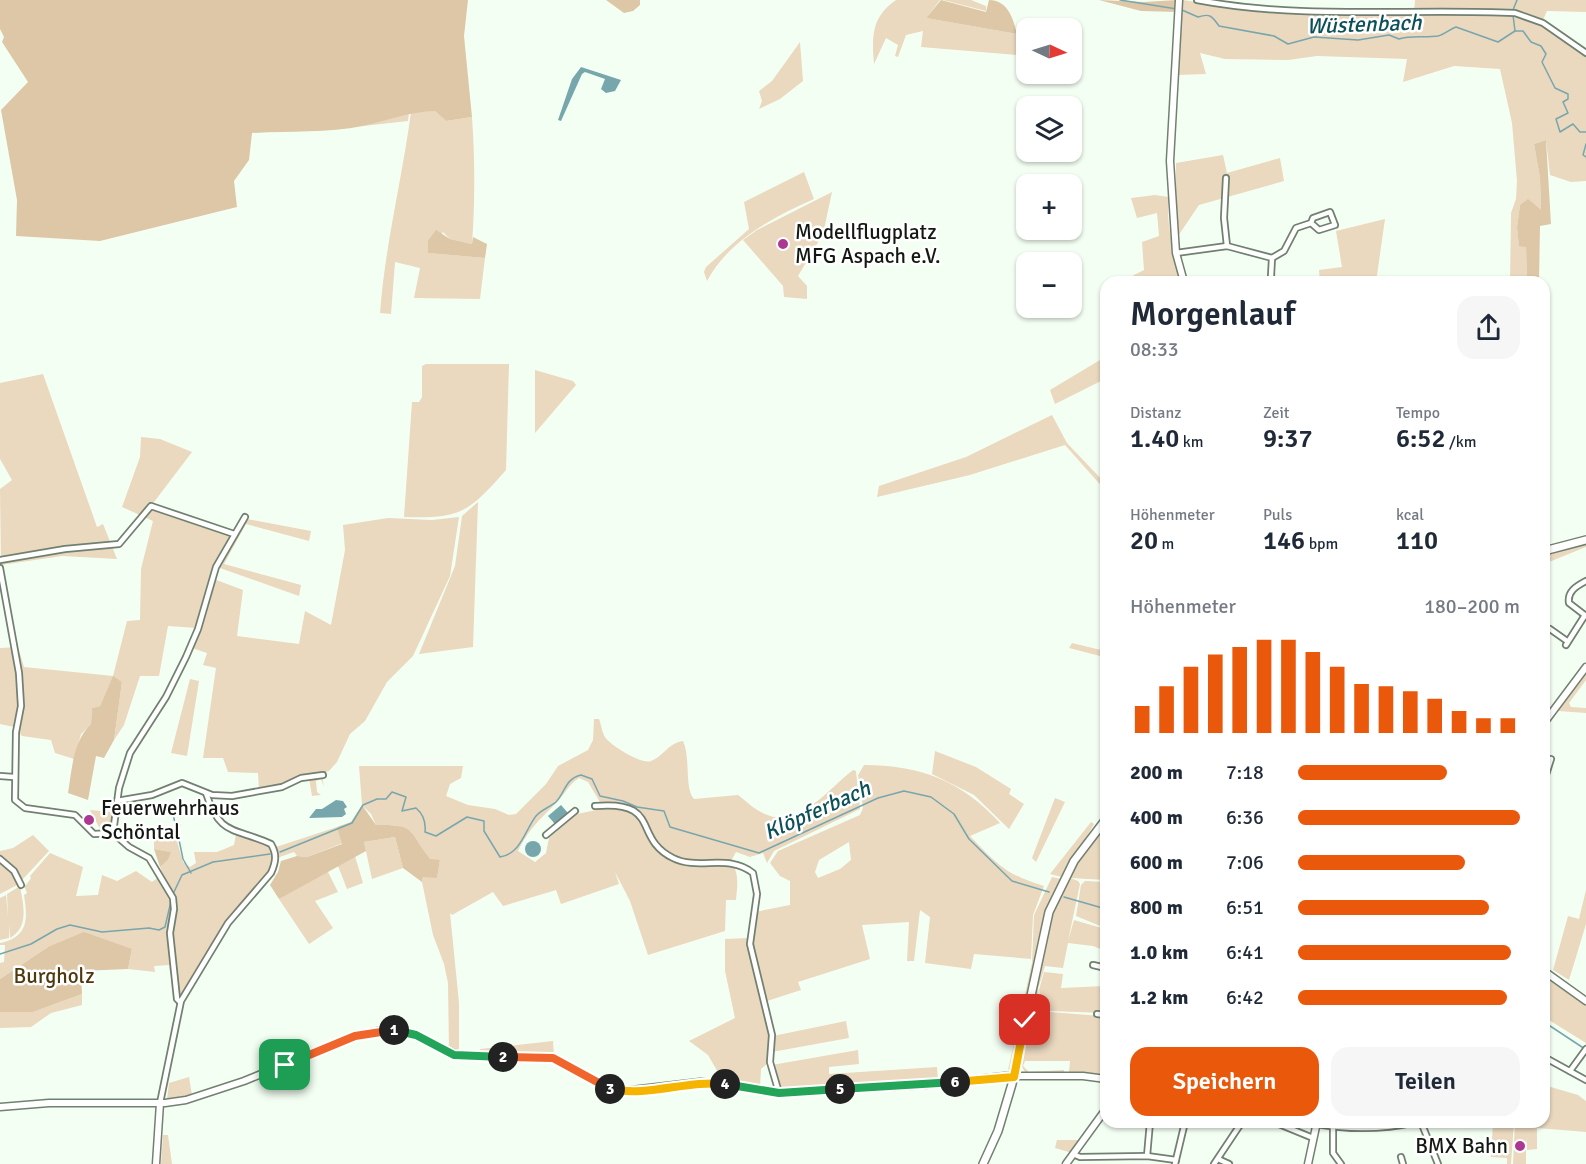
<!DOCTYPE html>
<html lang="de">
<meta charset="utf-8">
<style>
body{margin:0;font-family:Signika,sans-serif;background:#f6f6f7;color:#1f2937;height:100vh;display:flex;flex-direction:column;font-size:22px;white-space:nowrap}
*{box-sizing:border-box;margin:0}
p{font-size:20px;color:#747a83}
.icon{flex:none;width:33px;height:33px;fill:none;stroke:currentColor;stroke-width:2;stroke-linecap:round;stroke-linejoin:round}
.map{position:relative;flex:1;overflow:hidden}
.side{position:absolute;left:1100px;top:276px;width:450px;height:852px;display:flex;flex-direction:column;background:#fff;border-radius:18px;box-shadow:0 2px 4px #0004}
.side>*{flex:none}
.needle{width:39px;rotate:94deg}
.buttons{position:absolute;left:1016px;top:18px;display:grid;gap:12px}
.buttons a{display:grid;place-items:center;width:66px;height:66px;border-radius:12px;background:#fff;box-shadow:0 2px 4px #0004;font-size:30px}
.pin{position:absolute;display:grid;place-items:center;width:51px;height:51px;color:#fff;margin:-26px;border-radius:12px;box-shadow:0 3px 9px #0006}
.km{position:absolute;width:30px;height:30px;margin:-15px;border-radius:50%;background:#222;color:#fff;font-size:16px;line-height:30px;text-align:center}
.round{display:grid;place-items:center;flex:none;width:63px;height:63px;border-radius:18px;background:#f6f6f7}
.overview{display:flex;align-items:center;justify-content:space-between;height:102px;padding:0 30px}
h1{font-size:33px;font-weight:600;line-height:45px}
.stats{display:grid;grid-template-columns:repeat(3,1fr);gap:9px;height:102px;padding:6px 30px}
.stats div{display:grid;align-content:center}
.stats b{font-size:26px;font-weight:600}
.stats small{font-size:16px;font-weight:400}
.stats p{font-size:16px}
.chart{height:168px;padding:12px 30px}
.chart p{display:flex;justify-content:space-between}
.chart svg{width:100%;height:108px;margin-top:6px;stroke:#ea580c;stroke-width:6}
.button{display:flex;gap:12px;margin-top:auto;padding:12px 30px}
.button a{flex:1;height:69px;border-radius:18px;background:#ea580c;color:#fff;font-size:24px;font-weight:600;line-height:69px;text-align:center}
.button a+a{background:#f6f6f7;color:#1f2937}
ul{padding:0 30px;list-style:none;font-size:20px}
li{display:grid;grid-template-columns:96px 72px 1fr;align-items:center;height:45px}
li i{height:15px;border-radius:8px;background:#ea580c}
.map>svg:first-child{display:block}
.green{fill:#ead8bf;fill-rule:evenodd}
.forest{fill:#ddc7a6}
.water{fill:#78a6ad}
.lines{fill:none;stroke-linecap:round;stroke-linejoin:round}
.stream{stroke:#78a6ad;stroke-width:1.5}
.street-casing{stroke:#718170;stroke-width:8}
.secondary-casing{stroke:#718170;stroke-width:9}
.primary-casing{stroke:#718170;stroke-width:10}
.street{stroke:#fff;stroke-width:4.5}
.secondary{stroke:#fff;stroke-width:6}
.primary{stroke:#fff;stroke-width:7}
.split-1-casing{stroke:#fff;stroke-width:12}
.split-2-casing{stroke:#fff;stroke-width:12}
.split-3-casing{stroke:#fff;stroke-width:12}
.split-4-casing{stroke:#fff;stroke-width:12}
.split-5-casing{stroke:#fff;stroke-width:12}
.split-6-casing{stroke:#fff;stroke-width:12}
.split-7-casing{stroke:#fff;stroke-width:12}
.split-1{stroke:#f0652b;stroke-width:8}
.split-2{stroke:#22a559;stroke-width:8}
.split-3{stroke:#f0652b;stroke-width:8}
.split-4{stroke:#f5b400;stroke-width:8}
.split-5{stroke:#22a559;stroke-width:8}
.split-6{stroke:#22a559;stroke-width:8}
.split-7{stroke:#f5b400;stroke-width:8}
.poi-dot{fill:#ac3891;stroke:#fff;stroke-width:2}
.labels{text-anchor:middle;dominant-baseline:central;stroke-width:5;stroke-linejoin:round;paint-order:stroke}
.poi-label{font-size:21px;fill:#131912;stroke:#fff;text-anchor:start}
.park-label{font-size:21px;fill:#4f370e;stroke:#fff}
.water-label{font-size:22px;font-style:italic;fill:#0c5159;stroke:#fff}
</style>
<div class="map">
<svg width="1586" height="1164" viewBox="0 0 1586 1164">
<rect width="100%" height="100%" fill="#f4fff3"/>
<g class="green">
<path d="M896 0H940L926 18 1017 34V55L921 47 923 31 906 35 898 57 895 56 898 45 886 38 874 64C872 37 871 17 896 0Z"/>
<polygon points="943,0 971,0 986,6 986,11"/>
<polygon points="1183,0 1240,9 1299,14 1414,14 1415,0 1586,0 1586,12 1547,11 1543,20 1521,13 1542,24 1586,56 1586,181 1571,182 1550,175 1546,140 1534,144 1540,178 1541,211 1520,205 1517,227 1519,245 1526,246 1527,282 1510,282 1511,213 1516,199 1517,181 1512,123 1500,69 1454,66 1403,82 1407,59 1317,56 1288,60 1225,59 1200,53 1206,74 1177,75"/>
<polygon points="800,42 803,81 780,99 759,109 762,101 759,91 772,81"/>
<path d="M435 111 446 121 472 117C475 160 475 202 472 244L450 239 443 232 429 253 485 258 480 299 414 298 420 268 395 262 391 314 380 313C385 245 402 180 411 112Z"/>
<polygon points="409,112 408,121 363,126"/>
<polygon points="1223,155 1227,173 1280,158 1284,181 1199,205 1178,236 1175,227 1176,163"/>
<path d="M804 172 814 199C773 217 729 240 707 281L704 272 706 267 749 229 744 202Z"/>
<polygon points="832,192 823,234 798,276 807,286 807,299 784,297 783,286 743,240 757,230"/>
<path d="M1155 195 1169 197C1165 225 1175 256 1183 282H1135L1132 276 1144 270 1142 242 1159 236 1157 213 1137 218 1131 198Z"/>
<polygon points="1385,219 1376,282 1320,282 1319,270 1342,267 1336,231"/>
<polygon points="1105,357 1105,379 1055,404 1050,390"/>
<path d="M426 364H509L506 470C469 512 461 519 404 517L412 402H419L422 397V366Z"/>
<polygon points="535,370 573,381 576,385 535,433"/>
<polygon points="43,374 97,527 103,524 117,559 62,556 1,565 0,489 12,480 0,459 0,383"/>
<polygon points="1052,415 1067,443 1105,483 1105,490 1065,445 970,475 877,497 879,486 966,457"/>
<polygon points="141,437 160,439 192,452 151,506 231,534 211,578 243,590 237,636 299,644 305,611 331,625 345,550 343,525 388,518 432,520 459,517 450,576 413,656 387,682 365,721 350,734 337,762 329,771 259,790 258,773 228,772 223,758 203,758 216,668 203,665 207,653 192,648 196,628 168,626 159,676 140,676 124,725 114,740 122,682 113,677 100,706 92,708 91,724 81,734 74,759 55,753 51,740 22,736 14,727 0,724 0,648 18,647 24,667 113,676 127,621 140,620 141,569 153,521 122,507 140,457"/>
<polygon points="478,502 473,647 419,654 455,566 462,516"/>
<polygon points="247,519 311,531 309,541 246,524 224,564 301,585 299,596 217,567"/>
<polygon points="1586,541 1586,547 1544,564 1544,553"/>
<polygon points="1072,643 1105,651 1104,657 1069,648"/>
<polygon points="1586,674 1586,680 1569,703 1571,707 1586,708 1586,713 1558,711"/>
<polygon points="190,679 199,681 187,756 171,753"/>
<path d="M594 719H599C601 724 602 732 605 737 610 745 642 765 651 761 664 756 668 743 683 741 691 758 684 788 694 799L738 795C746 801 755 810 765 814 799 830 830 787 853 770L856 771 860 809 774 851 767 863 763 853 750 857 736 852 731 861C714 861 692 864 675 857 637 842 663 801 601 804L588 782 579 778C569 784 565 794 557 802 539 821 530 827 518 851L535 862 546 853 549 838 577 814 601 809V806C656 802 636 838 671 858 688 868 712 862 731 862 740 874 737 887 736 900H726L725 931 648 955 630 901 615 872 619 884 561 904 556 890 503 906 493 892 452 915 450 913 459 1003V1053L449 1050 448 983 444 964 433 935 422 882 423 877H437L440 860H430C408 831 417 824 376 825L371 814 362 805 359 766H463L461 778 450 784 446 796 468 805 495 809 509 815 516 814 546 784 558 766 588 750 593 740Z"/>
<polygon points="935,751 976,767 1011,789 1009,794 1024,804 1009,829 974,795 932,774"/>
<path d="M864 765C920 765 962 781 1000 823L970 836C998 865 1005 874 1044 886L1033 915 1031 959 974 954 971 969 925 963 930 917 920 910 914 961H907L909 922 862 925 870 959 798 982 801 990 764 1002 751 945 755 912 790 905V881L780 876 770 863 778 851 860 815 863 808 858 775ZM849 842 851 860 840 869 818 878 815 872 819 860Z"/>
<polygon points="322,776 324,787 321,779 316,781 317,792 321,795 312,796 309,778"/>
<polygon points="1055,798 1065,802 1036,862 1032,858"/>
<polygon points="1105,806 1062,877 1050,874 1091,822 1094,824"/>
<polygon points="90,810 112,812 111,830 101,831"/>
<polygon points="1105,823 1105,880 1070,878 1078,881 1080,884 1068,941 1074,920 1105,929 1105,951 1093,946 1068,943 1063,968 1045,966 1038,989 1041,1008 1050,1012 1101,1016 1101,1018 1105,1019 1105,1076 1069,1072 1070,1061 1025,1061 1023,1066 1029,1072 1064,1070 1064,1073 1025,1072 1021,1065 1021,1054 1048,920 1075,864"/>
<path d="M337 827 343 843 307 857 297 856 294 852 274 859 270 872 226 922 180 997 177 974 170 973 169 965 154 966 155 972 128 969 132 949 48 947 0 979V963L4 962 5 945H0V943C28 937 28 920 24 895L27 893 23 883 26 885 31 878 30 876 50 853 83 867 76 896 98 895 102 875 117 881 136 871 152 882 163 874 160 867 168 860 170 852 154 849V841H177L183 862 190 867 196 863 194 852H217L234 845 236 834 276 847Z"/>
<polygon points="33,835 49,851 22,880 0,858 0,851 13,848"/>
<polygon points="395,837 403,868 372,879 364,842"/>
<polygon points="355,856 363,883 347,889 338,866"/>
<polygon points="0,861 13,872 19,884 0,894"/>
<polygon points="327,870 338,892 315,901 333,928 309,944 279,899"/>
<polygon points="1052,877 1061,879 1038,940 1015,1064 1013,1068 1008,1070 1032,963 1034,915"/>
<polygon points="1085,881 1105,882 1105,928 1076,916 1081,885"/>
<path d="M20 886C23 904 30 927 10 938L9 924V938L0 940V898L6 895 8 917 7 894Z"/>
<polygon points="1586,890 1586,924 1569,980 1553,970 1568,916 1579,919"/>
<polygon points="749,938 752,966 771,1034 769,1062 761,1069 760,1087 723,1081 708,1055 689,1041 735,1018 725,971 725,939"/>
<polygon points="1044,972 1063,974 1061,988 1104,986 1103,1013 1050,1011 1042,1007 1039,990"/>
<polygon points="1544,973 1586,1003 1586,1043 1544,1017"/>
<polygon points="82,994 82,1005 51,1013 31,1027 0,1028 0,1012 33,1012"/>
<polygon points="846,1021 849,1038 772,1052 773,1036"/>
<polygon points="553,1041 554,1056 480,1054 480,1049"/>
<polygon points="858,1050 859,1064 829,1067 829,1074 937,1067 938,1082 785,1091 781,1089 772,1065"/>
<polygon points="189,1077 192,1095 167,1099 169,1083"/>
<polygon points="1544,1085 1578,1095 1586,1101 1586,1132 1537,1128 1537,1149 1527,1150 1526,1136 1526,1164 1513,1164 1515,1122 1544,1122"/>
<polygon points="1493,1122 1514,1122 1511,1164 1507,1164 1507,1158 1491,1157"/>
<polygon points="163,1135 168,1135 172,1164 161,1164"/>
<polygon points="1057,1140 1081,1140 1072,1153 1055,1148"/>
</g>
<g class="forest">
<path d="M0 0H468L464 36 472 117 446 121 435 111C407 112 389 120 363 126 327 133 289 131 252 133L249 160 234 181 237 207 100 241 16 236 17 200 1 110 28 82 2 42 4 37 0 29Z"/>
<polygon points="606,0 640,0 640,5 633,11 624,13"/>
<path d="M941 0 986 12 989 0C1007 0 1013 17 1017 34L926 18Z"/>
<polygon points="1099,0 1144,2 1177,0 1178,12 1141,11"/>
<polygon points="1546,140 1551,224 1540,226 1539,282 1527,282 1526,247 1519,246 1517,227 1520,205 1528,199 1541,210 1540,178 1534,144"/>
<polygon points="436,230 450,239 472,244 473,237 487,244 485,258 428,253 428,241"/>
<path d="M113 676 122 682 114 740 104 758 96 756 88 800 68 793C72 769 73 741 91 724L92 708 100 706Z"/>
<path d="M362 805 376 825C417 824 408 831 430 859L440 860 437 878 423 877 422 882 403 868 395 837 364 842 366 851 279 899 270 885 278 872 281 861 297 856 307 857 342 844 337 827 351 822Z"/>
<polygon points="181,824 177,841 154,841 160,832"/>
<polygon points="154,849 171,852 168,860 160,867"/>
<polygon points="84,932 132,949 128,969 81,971 82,994 33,1012 0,1012 0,979 48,947"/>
</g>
<g class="water">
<polygon points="581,67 621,80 615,91 606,93 601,89 605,79 585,72 582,74 561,121 558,120 572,79"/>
<polygon points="336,800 343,801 347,807 344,809 346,814 342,817 309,818 316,809 322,809"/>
<polygon points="561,805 568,813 555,824 548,816"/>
<circle cx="533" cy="849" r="8"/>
</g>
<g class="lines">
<g class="stream">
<polyline points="1120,0 1177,9"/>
<path d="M1182 10 1198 17C1210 13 1212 16 1219 26L1274 36 1288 44 1314 37 1358 40 1389 35 1399 39C1411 35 1425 38 1438 36 1445 34 1450 29 1456 27L1498 42 1515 31H1523L1531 42 1541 46 1546 54 1542 62 1555 88 1568 94V99L1563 102 1568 113 1556 119 1560 132 1573 124 1580 132H1586"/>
<polyline points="1513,10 1517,0"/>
<polyline points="1513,15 1515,31"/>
<polyline points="1586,144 1583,155 1586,157"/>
<polyline points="173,814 175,823"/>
<polyline points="176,825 183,859 191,873"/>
<path d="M280 852 352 823 363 805 377 799H386L392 792 406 797 402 811 416 808C423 814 426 823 425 832L436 836 467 817 484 821V831L500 857C521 854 525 830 536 816 541 810 550 807 556 802 566 791 565 779 581 775L592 779 600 796 623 801 637 807 664 811 670 827 759 853 878 798 904 791 931 797 954 814 969 839 1012 881 1049 892"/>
<polyline points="173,894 182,875 213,862 270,854"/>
<polyline points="1064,897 1106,909"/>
<polyline points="0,954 31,944 57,929 70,925 102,932 149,928 159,930 165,927 171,901"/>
<polyline points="1544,1022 1585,1049"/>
</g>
<defs>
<g id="street">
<path d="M1197 0C1303 20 1408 8 1515 13L1543 23 1586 53"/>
<polyline points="1226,178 1224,218 1227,246"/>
<polyline points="1176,253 1227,246 1272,258 1271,276 1274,282"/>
<polyline points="1272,258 1284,251 1296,228 1311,223 1319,230 1335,225 1330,212 1313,218 1311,223"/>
<polyline points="0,560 65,549 119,544 151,506 234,534"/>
<polyline points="0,568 19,673 21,706 16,732 15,800 25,808 75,815 94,834 113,833"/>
<path d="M1586 581C1577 586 1567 591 1569 603L1586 616"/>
<polyline points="1550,629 1567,641"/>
<polyline points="1566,645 1585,615"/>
<polyline points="0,776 14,777"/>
<polyline points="1544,781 1551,759"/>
<polyline points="117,801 152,795 182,783 212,795 232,796 282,787 301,778 323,775"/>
<path d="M595 806C662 800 632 838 673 858 699 871 728 853 753 873L757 894 750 944 772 1035 770 1062 779 1093"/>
<polyline points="113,833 119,788 130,753 166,697 186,657 198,629 216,567 245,517"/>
<polyline points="113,833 129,847 149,858 173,898 174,909 170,933 177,999 180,1002"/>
<polyline points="546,835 575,811"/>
<polyline points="0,859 14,871 21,885"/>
<polyline points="1093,965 1106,968"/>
<polyline points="1097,1014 1106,1015"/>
<polyline points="1544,1057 1586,1080"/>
<polyline points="1570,1071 1586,1049"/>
<path d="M160 1103 181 1001 228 923 271 873C276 862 277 854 271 844 234 827 220 837 206 793"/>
<polyline points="1274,1122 1313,1138"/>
<polyline points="1421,1122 1438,1164"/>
<path d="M1316 1124C1351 1130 1382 1130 1416 1122"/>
<polyline points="1333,1127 1333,1153 1341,1164"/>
<polyline points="1073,1154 1080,1157 1147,1156 1176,1160"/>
<polyline points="1147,1156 1150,1122"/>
<polyline points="1401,1157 1403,1164"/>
<polyline points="1218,1159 1229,1164"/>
<polyline points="1175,1164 1185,1122"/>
<polyline points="1214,1164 1242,1122"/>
</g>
<g id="secondary">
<polyline points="1179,0 1170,161 1176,253 1184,282"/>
<polyline points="1544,723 1586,667"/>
<polyline points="1544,971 1586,1001"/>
<polyline points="0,1107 49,1103 165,1103 186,1100 244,1081 355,1036 383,1030 411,1033 460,1056 553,1057 603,1085 623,1091 700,1082 726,1084 779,1093 925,1085 1005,1076 1083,1076 1106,1079"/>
<polyline points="156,1164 160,1103"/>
<polyline points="1066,1164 1106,1109"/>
<polyline points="1308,1164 1317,1122"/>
</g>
<g id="primary">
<polyline points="1544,551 1586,540"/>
<polyline points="983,1164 998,1131 1012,1084 1049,912 1074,861 1106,819"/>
</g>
</defs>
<use href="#street" class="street-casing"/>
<use href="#secondary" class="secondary-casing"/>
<use href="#primary" class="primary-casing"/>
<use href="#street" class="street"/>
<use href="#secondary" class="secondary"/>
<use href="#primary" class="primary"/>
</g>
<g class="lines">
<defs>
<polyline id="split-1" points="285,1065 355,1036 394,1030"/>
<polyline id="split-2" points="394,1030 416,1035 454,1055 503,1057"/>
<polyline id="split-3" points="503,1057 553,1058 610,1089"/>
<path id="split-4" d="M610 1089C648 1097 687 1080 725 1084"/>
<polyline id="split-5" points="725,1084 779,1093 840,1089"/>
<polyline id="split-6" points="840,1089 955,1082"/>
<polyline id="split-7" points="955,1082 1014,1077 1025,1020"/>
</defs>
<use href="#split-1" class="split-1-casing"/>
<use href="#split-2" class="split-2-casing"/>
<use href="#split-3" class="split-3-casing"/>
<use href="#split-4" class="split-4-casing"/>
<use href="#split-5" class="split-5-casing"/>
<use href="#split-6" class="split-6-casing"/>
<use href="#split-7" class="split-7-casing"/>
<use href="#split-1" class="split-1"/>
<use href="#split-2" class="split-2"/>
<use href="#split-3" class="split-3"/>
<use href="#split-4" class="split-4"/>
<use href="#split-5" class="split-5"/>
<use href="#split-6" class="split-6"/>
<use href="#split-7" class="split-7"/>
</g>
<g class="poi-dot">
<circle cx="783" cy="244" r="6"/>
<circle cx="89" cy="820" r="6"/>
<circle cx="1520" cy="1146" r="6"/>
</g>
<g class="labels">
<g class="poi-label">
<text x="795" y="232">Modellflugplatz<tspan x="795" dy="24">MFG Aspach e.V.</tspan></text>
<text x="101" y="808">Feuerwehrhaus<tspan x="101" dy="24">Schöntal</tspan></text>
<text x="1508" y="1146" text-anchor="end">BMX Bahn</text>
</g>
<g class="park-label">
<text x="54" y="976">Burgholz</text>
</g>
<g class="water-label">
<text transform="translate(1364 24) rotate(-2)">Wüstenbach</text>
<text transform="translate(817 810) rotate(-24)">Klöpferbach</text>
</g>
</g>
</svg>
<div class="buttons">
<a><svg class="needle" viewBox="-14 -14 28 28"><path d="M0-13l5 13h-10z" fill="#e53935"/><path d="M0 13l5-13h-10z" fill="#747a83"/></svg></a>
<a><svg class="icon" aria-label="layers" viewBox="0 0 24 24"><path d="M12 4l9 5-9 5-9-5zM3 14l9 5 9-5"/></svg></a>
<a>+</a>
<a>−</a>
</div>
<div class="pin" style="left:285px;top:1065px;background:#1e9e55"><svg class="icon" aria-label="arrive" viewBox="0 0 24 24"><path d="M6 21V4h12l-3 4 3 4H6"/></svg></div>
<div class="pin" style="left:1025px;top:1020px;background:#d93025"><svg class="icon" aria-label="check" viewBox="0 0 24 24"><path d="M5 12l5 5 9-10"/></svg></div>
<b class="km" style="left:394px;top:1030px">1</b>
<b class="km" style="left:503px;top:1057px">2</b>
<b class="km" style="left:610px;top:1089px">3</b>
<b class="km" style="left:725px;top:1084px">4</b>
<b class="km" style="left:840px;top:1089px">5</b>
<b class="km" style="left:955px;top:1082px">6</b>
<section class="side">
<div class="overview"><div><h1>Morgenlauf</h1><p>08:33</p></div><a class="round"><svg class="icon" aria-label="share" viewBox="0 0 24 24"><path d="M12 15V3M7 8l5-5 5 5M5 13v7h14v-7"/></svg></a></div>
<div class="stats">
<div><p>Distanz</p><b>1.40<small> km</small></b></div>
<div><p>Zeit</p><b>9:37</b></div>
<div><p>Tempo</p><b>6:52<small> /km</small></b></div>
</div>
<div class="stats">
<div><p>Höhenmeter</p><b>20<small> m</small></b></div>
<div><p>Puls</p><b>146<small> bpm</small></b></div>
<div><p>kcal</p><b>110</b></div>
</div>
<div class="chart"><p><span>Höhenmeter</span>180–200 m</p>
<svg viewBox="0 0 160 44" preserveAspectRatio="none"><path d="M5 44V33M15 44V25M25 44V17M35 44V12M45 44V9M55 44V6M65 44V6M75 44V11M85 44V17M95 44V24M105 44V25M115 44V27M125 44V30M135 44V35M145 44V38M155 44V38"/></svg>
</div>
<ul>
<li><b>200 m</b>7:18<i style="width:67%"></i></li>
<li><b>400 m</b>6:36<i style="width:100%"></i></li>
<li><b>600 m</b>7:06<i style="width:75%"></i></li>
<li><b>800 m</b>6:51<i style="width:86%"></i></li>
<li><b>1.0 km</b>6:41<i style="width:96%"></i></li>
<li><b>1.2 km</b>6:42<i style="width:94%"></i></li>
</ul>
<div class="button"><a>Speichern</a><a>Teilen</a></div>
</section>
</div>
